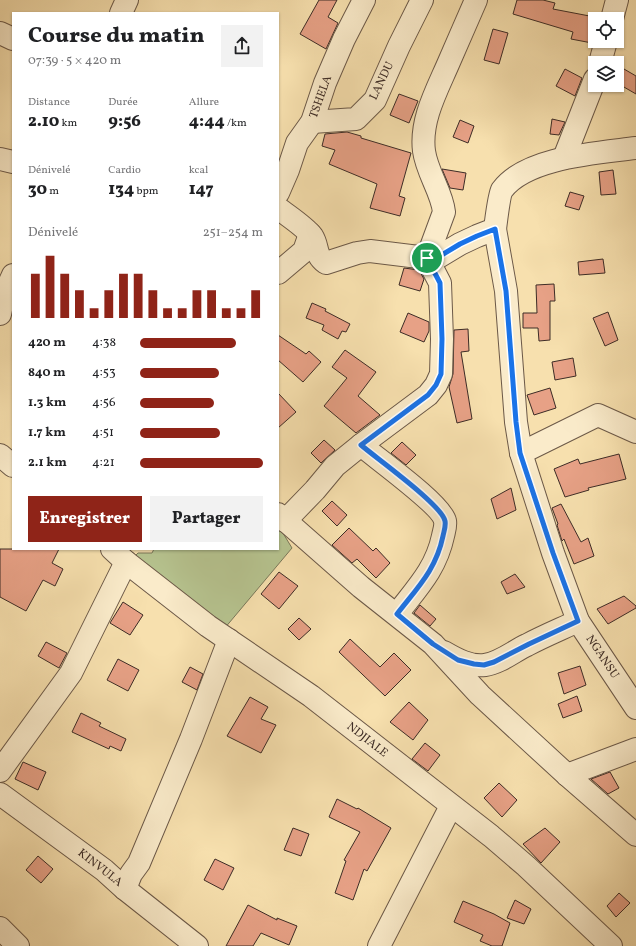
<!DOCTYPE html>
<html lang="fr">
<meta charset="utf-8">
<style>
body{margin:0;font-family:Vollkorn,serif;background:#f2f2f2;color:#202124;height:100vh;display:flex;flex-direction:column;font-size:15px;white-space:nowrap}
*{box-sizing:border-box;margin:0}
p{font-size:13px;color:#757577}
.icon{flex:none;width:22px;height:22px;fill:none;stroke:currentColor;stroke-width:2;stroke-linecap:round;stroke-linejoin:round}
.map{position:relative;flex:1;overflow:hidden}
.panel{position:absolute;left:12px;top:12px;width:267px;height:538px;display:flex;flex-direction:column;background:#fff;border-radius:0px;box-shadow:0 1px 3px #0004}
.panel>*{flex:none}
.tools{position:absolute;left:588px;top:12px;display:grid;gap:8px}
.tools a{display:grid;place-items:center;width:36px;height:36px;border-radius:0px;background:#fff;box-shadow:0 1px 3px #0004;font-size:20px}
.pin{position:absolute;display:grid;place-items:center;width:34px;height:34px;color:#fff;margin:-17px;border:2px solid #fff;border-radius:50%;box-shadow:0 1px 4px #0007}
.round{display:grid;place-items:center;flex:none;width:42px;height:42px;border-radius:0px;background:#f2f2f2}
.headline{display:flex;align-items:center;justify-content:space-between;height:68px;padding:0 16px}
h1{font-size:22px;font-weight:800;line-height:30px}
.figures{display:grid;grid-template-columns:repeat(3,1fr);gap:6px;height:68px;padding:4px 16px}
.figures div{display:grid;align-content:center}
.figures b{font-size:17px;font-weight:800}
.figures small{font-size:11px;font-weight:400}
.figures p{font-size:11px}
.chart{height:112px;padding:8px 16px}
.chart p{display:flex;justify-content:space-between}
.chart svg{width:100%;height:72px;margin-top:4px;stroke:#8f2418;stroke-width:6}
.cta{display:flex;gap:8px;margin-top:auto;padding:8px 16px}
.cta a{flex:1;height:46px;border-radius:0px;background:#8f2418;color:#fff;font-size:16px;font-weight:800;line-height:46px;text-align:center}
.cta a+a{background:#f2f2f2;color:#202124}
ul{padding:0 16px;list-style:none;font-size:13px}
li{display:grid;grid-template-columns:64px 48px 1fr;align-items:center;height:30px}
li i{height:10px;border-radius:5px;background:#8f2418}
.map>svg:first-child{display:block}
.green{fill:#b6c38f;stroke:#7a785a}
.building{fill:#e7a186;stroke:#3d2c26}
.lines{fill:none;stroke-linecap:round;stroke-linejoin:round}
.minor-casing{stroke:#6c5948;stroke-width:24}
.minor{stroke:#faebca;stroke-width:22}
.route-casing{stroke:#fff;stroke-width:8}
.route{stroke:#1a73e8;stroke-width:5}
.labels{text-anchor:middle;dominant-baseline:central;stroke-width:3;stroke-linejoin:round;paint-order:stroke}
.street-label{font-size:12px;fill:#3d2c26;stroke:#faebca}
</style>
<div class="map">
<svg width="636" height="946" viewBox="0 0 636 946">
<rect width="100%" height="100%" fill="#f7e0ae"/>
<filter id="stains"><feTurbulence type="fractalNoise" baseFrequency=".005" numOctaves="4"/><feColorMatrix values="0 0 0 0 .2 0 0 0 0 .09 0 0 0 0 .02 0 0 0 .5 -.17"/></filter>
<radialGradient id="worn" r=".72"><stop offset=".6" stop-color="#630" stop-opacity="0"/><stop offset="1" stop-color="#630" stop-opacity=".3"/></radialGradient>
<polygon class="green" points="278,525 292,548 224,629 132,559 138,553 152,553 154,549 278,549"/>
<g class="building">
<polygon points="319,0 337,0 328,17 338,23 326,49 300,34"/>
<polygon points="517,0 543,0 555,3 553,9 600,18 595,19 595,36 592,43 571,39 573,32 513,14"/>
<polygon points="493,29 508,33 499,64 484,60"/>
<polygon points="565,69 582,78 575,96 556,86"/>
<polygon points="624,69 636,76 636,94 617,83 617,81"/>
<polygon points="399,94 418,101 409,123 390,115"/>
<polygon points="552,119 565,122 559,135 550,134"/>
<polygon points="460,120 474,126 468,143 453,137"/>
<polygon points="347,132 361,136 361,138 411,153 399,196 405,198 400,216 370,208 377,184 329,164 335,150 322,146 325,134"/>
<polygon points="442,169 466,173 463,190 450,188"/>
<polygon points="613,170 616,194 601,195 599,172"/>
<polygon points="570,192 584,196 579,210 565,206"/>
<polygon points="603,259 605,273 579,275 578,262"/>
<polygon points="404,268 419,270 424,279 420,291 399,285"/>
<polygon points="554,284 555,301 550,301 550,340 539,341 538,328 523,328 523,313 537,313 536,285"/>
<polygon points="312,303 326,309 325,311 350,324 346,332 342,331 338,339 322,330 324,325 306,318"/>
<polygon points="608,312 618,340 605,346 593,318"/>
<polygon points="408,313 429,322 429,331 424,342 400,332"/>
<polygon points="468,329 469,351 461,352 472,419 457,423 449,387 453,374 454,330"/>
<polygon points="278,335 306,354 309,351 321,362 303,382 278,360"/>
<polygon points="345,350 376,372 358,396 380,415 356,433 324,406 347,378 332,367"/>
<polygon points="573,358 576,376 555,380 552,362"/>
<polygon points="550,388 556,408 534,415 527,395"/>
<polygon points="278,393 296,412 278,428"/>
<polygon points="324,440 335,450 321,463 311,453"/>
<polygon points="402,442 416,455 406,465 391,453"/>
<polygon points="619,454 626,479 588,488 589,490 565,497 554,469 578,459 580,464"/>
<polygon points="511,488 516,510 497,519 491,499"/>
<polygon points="332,501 347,515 337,526 322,511"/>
<polygon points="561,504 581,542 588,538 594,556 574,564 564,539 562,541 557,525 558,524 552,508"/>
<polygon points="349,528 373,551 376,548 390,563 376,578 357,559 352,563 332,545"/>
<polygon points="0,549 59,549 52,563 63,569 55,586 43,580 26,611 0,597"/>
<polygon points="279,572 298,586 279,609 261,594"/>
<polygon points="515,574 525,587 507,594 501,582"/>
<polygon points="624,596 636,606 636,608 608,624 597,609"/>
<polygon points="123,602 143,615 130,635 110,623"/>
<polygon points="420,605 436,619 430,626 414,613"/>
<polygon points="299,618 311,629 299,640 288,629"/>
<polygon points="350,639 380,667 394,653 411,670 385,696 339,652"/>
<polygon points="46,642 67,653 59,668 38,656"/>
<polygon points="118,659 139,670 128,691 107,680"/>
<polygon points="580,666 586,685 564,694 558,673"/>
<polygon points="190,667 203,674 197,690 182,682"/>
<polygon points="577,696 582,711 563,718 558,704"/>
<polygon points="250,697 268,707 261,719 276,725 261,753 227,736"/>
<polygon points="409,702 428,720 413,740 390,722"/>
<polygon points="81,713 101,723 99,726 126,739 121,751 110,746 109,749 72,732"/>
<polygon points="425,743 440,755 428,771 412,759"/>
<polygon points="23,762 46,772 38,790 15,779"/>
<polygon points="610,772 619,788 608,794 591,779"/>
<polygon points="499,783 517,800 502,817 484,798"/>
<polygon points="337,799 357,809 358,808 391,828 367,871 364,869 353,900 335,893 346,861 344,860 360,832 329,817"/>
<polygon points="293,828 309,834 301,856 284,850"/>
<polygon points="545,828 560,842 541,863 523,844"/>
<polygon points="38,856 53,869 41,883 26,870"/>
<polygon points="215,859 234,868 223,890 204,880"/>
<polygon points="619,893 630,903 616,917 607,906"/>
<polygon points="515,900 531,909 524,924 507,918"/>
<polygon points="463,901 494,914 510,923 502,946 492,946 480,941 483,935 454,922"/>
<polygon points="248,905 277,920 277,918 297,926 289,945 261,933 253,946 226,946"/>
</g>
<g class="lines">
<defs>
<g id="minor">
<polyline points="121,13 127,0"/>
<polyline points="612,19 617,0"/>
<polyline points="0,33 13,39"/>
<polyline points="600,63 606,41"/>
<polyline points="312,122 356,119 375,100 399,46 422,0"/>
<polyline points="564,158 595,79"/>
<polyline points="0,159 13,162"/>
<polyline points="278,193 288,170 297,143 312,122 325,83 344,39 364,0"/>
<path d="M278 208C288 216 304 226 312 236 319 247 314 254 326 263L357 253 370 251 435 259 460 244 477 236 495 229C496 222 499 195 502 190 526 157 598 153 636 148"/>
<polyline points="495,229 506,291 516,422 521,453 553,553 578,621 636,708"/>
<polyline points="278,273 304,251 310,234"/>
<polyline points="0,314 4,295 13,275"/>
<path d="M361 445C376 458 442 505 445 521 446 526 444 531 443 536 436 569 417 588 397 614"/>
<polyline points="521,453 598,415 636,432"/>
<polyline points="0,455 13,466"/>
<polyline points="278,514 361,587 433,644 480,695 567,775 636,835"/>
<path d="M285 521 315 490 335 466 361 445 428 395 436 385 441 374 442 339 440 283 427 258 444 212C442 192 427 173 424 151 420 120 437 90 449 62 458 41 467 21 476 0"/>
<polyline points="112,549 126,562 208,626 311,696 491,836 526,866 611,946"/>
<path d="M444 652C456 659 470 667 485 665 500 663 514 651 527 645 544 636 561 629 578 621"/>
<polyline points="0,771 71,673 126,562"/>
<polyline points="567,775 636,749"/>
<polyline points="0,794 104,870 125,889 197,946"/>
<polyline points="125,889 131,874 139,863 191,739 229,640"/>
<polyline points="0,928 18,946"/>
<polyline points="379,946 451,806"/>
</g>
</defs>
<use href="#minor" class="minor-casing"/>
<use href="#minor" class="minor"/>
</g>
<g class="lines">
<defs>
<path id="route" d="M495 229 506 291 516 422 520 453 553 553 578 621 529 644 494 662 484 665 474 664 458 660 433 644 397 614C417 588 436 570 443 536 444 531 446 526 445 521 442 505 376 458 361 445L428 395 436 385 441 374 442 339 440 283 427 258 435 259 460 244 477 236Z"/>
</defs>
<use href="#route" class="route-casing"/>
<use href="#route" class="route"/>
</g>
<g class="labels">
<g class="street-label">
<text transform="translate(382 81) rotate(-64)">LANDU</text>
<text transform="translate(321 97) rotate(-70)">TSHELA</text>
<text transform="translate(602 657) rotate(56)">NGANSU</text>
<text transform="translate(367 740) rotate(38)">NDJIALE</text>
<text transform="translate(100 868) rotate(38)">KINVULA</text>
</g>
</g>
<rect width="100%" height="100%" filter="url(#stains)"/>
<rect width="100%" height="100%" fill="url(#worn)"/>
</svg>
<div class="tools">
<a><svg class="icon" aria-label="locate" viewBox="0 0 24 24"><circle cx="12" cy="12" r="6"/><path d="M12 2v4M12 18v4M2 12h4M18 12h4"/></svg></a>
<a><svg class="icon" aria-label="layers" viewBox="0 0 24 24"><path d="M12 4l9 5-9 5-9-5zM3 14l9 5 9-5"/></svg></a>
</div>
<div class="pin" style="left:427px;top:258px;background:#1e9e55"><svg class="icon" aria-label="arrive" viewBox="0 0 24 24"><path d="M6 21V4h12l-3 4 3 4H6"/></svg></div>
<section class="panel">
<div class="headline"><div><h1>Course du matin</h1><p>07:39 · 5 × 420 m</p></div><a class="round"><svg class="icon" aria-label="share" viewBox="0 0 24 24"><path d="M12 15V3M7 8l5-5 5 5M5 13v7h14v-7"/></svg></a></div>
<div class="figures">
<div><p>Distance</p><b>2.10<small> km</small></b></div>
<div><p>Durée</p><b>9:56</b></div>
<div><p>Allure</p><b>4:44<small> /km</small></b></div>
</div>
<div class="figures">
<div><p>Dénivelé</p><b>30<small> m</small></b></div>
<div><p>Cardio</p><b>134<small> bpm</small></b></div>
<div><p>kcal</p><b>147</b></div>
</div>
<div class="chart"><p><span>Dénivelé</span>251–254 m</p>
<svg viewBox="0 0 160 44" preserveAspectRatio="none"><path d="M5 44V17M15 44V6M25 44V17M35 44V27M45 44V38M55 44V27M65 44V17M75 44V17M85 44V27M95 44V38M105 44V38M115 44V27M125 44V27M135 44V38M145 44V38M155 44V27"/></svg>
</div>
<ul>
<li><b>420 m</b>4:38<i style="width:78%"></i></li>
<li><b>840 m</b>4:53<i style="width:64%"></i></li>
<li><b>1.3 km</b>4:56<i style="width:60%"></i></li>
<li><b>1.7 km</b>4:51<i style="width:65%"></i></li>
<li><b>2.1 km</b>4:21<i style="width:100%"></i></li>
</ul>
<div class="cta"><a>Enregistrer</a><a>Partager</a></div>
</section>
</div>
